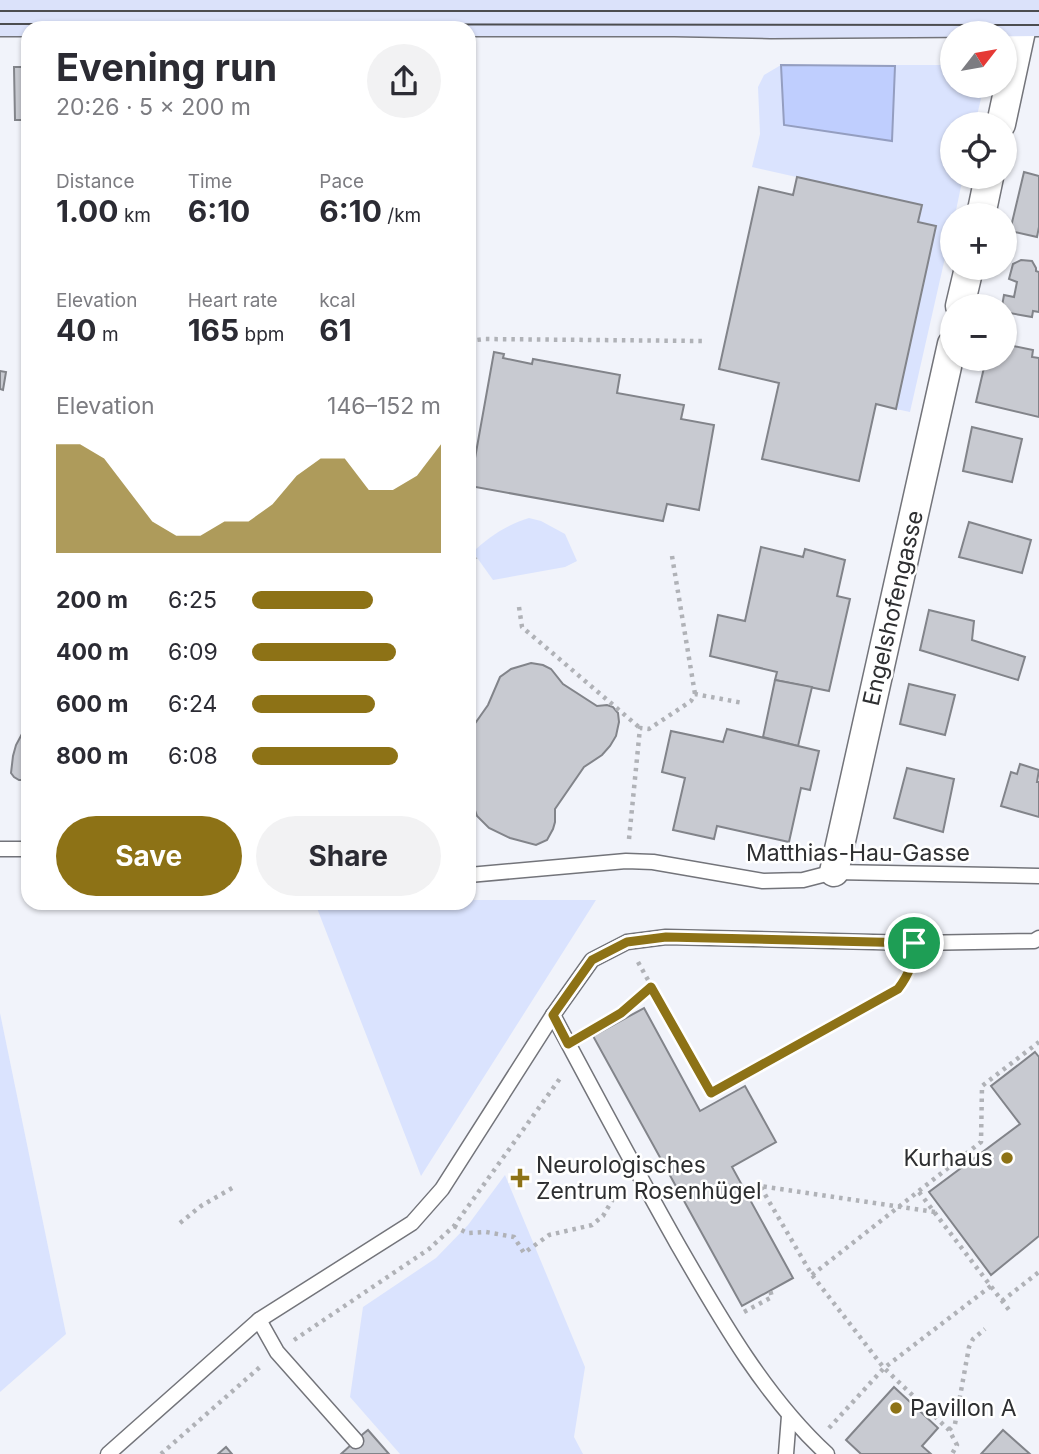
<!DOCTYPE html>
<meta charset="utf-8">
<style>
body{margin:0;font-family:Inter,sans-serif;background:#f2f2f3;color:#2b2b33;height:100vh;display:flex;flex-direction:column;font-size:26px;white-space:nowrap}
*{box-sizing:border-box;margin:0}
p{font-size:23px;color:#7c7c81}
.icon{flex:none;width:38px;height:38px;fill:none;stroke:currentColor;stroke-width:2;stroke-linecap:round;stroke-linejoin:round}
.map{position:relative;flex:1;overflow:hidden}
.side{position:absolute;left:21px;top:21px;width:455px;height:889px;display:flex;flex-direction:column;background:#fff;border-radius:21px;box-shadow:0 2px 5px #0004}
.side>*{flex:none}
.needle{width:46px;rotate:59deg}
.buttons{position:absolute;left:940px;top:21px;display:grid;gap:14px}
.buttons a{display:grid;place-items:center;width:77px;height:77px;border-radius:50%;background:#fff;box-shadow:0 2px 5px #0004;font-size:35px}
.pin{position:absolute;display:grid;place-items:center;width:60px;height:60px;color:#fff;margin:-30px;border:4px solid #fff;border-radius:50%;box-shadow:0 2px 7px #0007}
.round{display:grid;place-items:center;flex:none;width:74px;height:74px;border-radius:37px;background:#f2f2f3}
.summary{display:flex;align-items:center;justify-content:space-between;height:119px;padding:0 35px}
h1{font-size:38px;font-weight:700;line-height:52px}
.figures{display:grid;grid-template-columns:repeat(3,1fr);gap:10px;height:119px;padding:7px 35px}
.figures div{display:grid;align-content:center}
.figures b{font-size:30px;font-weight:700}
.figures small{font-size:19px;font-weight:400}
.figures p{font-size:19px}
.chart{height:196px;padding:14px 35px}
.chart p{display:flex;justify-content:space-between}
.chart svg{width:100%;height:126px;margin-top:7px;fill:#8d7216;opacity:.7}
.button{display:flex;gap:14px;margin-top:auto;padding:14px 35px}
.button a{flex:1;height:80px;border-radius:42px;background:#8d7216;color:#fff;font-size:28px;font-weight:700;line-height:80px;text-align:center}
.button a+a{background:#f2f2f3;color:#2b2b33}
ul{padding:0 35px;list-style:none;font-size:23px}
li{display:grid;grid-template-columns:112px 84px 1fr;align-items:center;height:52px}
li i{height:18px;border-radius:9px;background:#8d7216}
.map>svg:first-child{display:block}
.green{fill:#dae3fe}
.water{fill:#bfcefe;stroke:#949ec0;stroke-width:2}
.building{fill:#c8cad1;stroke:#82848a;stroke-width:2}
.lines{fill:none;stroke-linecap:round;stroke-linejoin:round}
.lane-casing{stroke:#73747a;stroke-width:17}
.street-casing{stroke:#73747a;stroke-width:31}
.secondary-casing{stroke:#73747a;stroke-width:41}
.path{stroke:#b0b2b7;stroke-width:4.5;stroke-dasharray:3.5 5;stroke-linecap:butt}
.lane{stroke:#fff;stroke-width:14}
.street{stroke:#fff;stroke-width:28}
.secondary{stroke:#dbe2fa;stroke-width:38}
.tram{stroke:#4c4d50;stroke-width:2}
.route-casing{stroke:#fff;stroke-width:14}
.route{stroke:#8d7216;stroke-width:9}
.poi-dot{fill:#8d7216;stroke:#fff;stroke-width:2.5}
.labels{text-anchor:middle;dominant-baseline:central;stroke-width:5;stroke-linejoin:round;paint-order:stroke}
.street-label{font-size:23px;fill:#2e2f31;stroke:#fff}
.poi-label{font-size:23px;fill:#2e2f31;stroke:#fff;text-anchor:start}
</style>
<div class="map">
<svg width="1039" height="1454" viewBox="0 0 1039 1454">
<rect width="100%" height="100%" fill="#f1f3fa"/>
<g class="green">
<polygon points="781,65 952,65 952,86 984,86 975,124 952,124 952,177 963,177 955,215 952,215 952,227 910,412 896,409 936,226 918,222 921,205 752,167 760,134 758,87 764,75"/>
<path d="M529 518 541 521 565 534 577 561 565 567 493 580 473 552C488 537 508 524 529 518Z"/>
<polygon points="469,900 596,900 421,1176 315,903 469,903"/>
<polygon points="0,1013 66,1334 0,1392"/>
<polygon points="505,1175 585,1367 574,1437 583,1454 400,1454 350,1397 363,1307 436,1258 468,1225"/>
</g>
<polygon class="water" points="781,65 895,66 892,141 784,125"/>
<g class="building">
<polygon points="14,67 28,67 28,120 15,120"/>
<polygon points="1024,172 1039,176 1039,227 1037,237 1010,231"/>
<polygon points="797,177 922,205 918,222 936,226 896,409 876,404 859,481 762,459 779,383 719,369 759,187 793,195"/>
<polygon points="1021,260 1032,261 1036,268 1036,271 1039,272 1039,312 1033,311 1032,317 1004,312 1004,306 1002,306 1004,295 1014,297 1017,282 1009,279 1013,264"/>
<polygon points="1004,344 1033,350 1032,357 1039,358 1039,417 976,402 986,359 1004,359"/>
<polygon points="494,352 504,354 503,358 532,364 533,359 620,375 617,393 684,405 681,419 714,425 699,510 667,504 663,521 470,486"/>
<polygon points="0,371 6,372 3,390 0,389"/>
<polygon points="972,427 1022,439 1012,482 963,471"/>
<polygon points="969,522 1031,540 1022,573 959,557"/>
<polygon points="761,547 803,557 805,549 845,560 837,596 850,599 829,691 775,680 777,672 710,656 718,615 745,621"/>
<polygon points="929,610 974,621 972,640 1025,657 1018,680 920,650"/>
<polygon points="531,663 543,665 551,669 563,684 597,706 607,705 613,707 618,713 619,722 616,736 610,746 602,755 584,767 555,809 555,822 553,829 547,840 536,845 510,838 489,828 477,816 469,793 469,732 488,705 500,677 511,669"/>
<polygon points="775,680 812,687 798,746 763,737"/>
<polygon points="909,684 955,695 945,735 900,724"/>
<polygon points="28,729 28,780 19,780 14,777 11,773 13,756 16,745 23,732"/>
<polygon points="727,729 819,751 810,790 801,788 789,842 717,826 714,839 673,830 685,778 662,772 671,731 723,742"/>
<polygon points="1020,764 1039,770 1037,782 1039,782 1039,817 1001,806 1011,772 1017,774"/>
<polygon points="907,768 954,779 943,832 894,818"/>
<polygon points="644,1008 700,1111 745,1086 776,1142 732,1167 793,1278 742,1306 593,1036"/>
<polygon points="1035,1052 1039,1057 1039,1236 991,1275 929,1192 1020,1124 991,1086"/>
<polygon points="894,1387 938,1428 922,1446 931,1454 861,1454 846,1440"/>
<polygon points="368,1430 389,1454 341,1454 363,1434"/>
<polygon points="1003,1430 1030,1454 981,1454"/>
<polygon points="226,1447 232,1454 218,1454"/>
</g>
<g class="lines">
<defs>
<g id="lane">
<polyline points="0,849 28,849"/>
<polyline points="469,875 626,861 653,862 763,881 803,880 834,872 1039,876"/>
<path d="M553 1015C594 1092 635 1169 678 1245 720 1318 765 1397 827 1454"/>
<polyline points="259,1320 277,1352 356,1441"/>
<polyline points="108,1454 259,1320 412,1223 442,1189 553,1015 592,960 627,942 666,937 914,943 1034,941 1039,938"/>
<polyline points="786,1454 789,1416"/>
</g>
<g id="street">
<polyline points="1001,124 1024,17"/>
<polyline points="981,215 989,177"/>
<polyline points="960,306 969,268"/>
<polyline points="834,872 952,344"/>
</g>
<polyline id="secondary" points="0,17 674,17 771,19 1039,17"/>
</defs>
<use href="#lane" class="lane-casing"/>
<use href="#street" class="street-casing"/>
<use href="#secondary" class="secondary-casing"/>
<g class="path">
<polyline points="469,341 484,339 703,341"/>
<polyline points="672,556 695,694"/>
<polyline points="469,563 476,557"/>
<polyline points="469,606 473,616"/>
<polyline points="519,607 522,627 640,728"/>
<polyline points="629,839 640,728 649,729 691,701 695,694 743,703"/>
<polyline points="638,962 711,1093 898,989 909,975 912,963"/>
<polyline points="587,1033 621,1013 651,987"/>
<polyline points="919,1192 1009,1310"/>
<polyline points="935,1212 760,1186 812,1275 884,1368 949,1430 957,1445 952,1454"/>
<polyline points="180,1223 201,1206 234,1187"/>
<polyline points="454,1226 467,1233 486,1232 514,1237 524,1253 549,1235 592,1225 603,1216 620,1187"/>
<polyline points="812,1275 981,1142 982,1086 1039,1042"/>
<polyline points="1002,1301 1039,1272"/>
<polyline points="744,1312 772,1297 770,1290"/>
<polyline points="294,1340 429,1249 454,1226 561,1077"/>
<polyline points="829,1428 884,1368 991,1286"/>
<polyline points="949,1430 955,1424 969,1347 973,1339 985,1329"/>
<polyline points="161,1454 260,1367"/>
</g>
<use href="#lane" class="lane"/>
<use href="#street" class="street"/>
<use href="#secondary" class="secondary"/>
<g class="tram">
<polyline points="0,11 1039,11"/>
<polyline points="0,24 1039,25"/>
</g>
</g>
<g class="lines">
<defs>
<path id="route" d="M666 937 914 943C913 963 910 973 898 989L711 1093 651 987 621 1013 568 1044 553 1015 592 960 627 942Z"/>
</defs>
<use href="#route" class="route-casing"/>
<use href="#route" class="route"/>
</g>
<g class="poi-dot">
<circle cx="1007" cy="1158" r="7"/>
<path d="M516.5 1167.5h7v7h7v7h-7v7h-7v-7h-7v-7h7z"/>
<circle cx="896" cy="1408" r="7"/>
</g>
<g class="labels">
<g class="street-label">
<text transform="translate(893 608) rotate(-77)">Engelshofengasse</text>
<text x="858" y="853">Matthias-Hau-Gasse</text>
</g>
<g class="poi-label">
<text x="993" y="1158" text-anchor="end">Kurhaus</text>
<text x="536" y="1165">Neurologisches<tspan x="536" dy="26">Zentrum Rosenhügel</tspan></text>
<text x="910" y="1408">Pavillon A</text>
</g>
</g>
</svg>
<div class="buttons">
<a><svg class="needle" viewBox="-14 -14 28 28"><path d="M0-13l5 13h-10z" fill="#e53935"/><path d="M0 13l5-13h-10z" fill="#7c7c81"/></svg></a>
<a><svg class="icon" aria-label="locate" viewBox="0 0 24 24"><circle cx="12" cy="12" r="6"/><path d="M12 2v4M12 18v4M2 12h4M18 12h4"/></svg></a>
<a>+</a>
<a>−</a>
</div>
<div class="pin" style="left:914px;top:943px;background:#1e9e55"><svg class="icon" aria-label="arrive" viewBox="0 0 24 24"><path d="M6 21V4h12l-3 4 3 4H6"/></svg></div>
<section class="side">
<div class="summary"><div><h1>Evening run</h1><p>20:26 · 5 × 200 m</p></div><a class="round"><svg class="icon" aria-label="share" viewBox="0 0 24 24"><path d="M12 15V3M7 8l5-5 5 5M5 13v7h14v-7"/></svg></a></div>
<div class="figures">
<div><p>Distance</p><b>1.00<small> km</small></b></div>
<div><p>Time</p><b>6:10</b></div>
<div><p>Pace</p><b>6:10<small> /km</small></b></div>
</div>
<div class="figures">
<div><p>Elevation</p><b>40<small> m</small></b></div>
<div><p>Heart rate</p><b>165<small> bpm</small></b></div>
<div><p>kcal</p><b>61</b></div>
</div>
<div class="chart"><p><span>Elevation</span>146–152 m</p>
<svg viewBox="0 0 160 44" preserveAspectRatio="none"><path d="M0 44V6L10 6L20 11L30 22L40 33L50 38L60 38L70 33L80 33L90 27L100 17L110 11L120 11L130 22L140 22L150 17L160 6V44z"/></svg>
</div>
<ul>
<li><b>200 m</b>6:25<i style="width:64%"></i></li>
<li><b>400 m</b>6:09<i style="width:76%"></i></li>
<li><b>600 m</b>6:24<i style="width:65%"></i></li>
<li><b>800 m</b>6:08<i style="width:77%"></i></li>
</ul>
<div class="button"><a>Save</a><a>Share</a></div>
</section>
</div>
